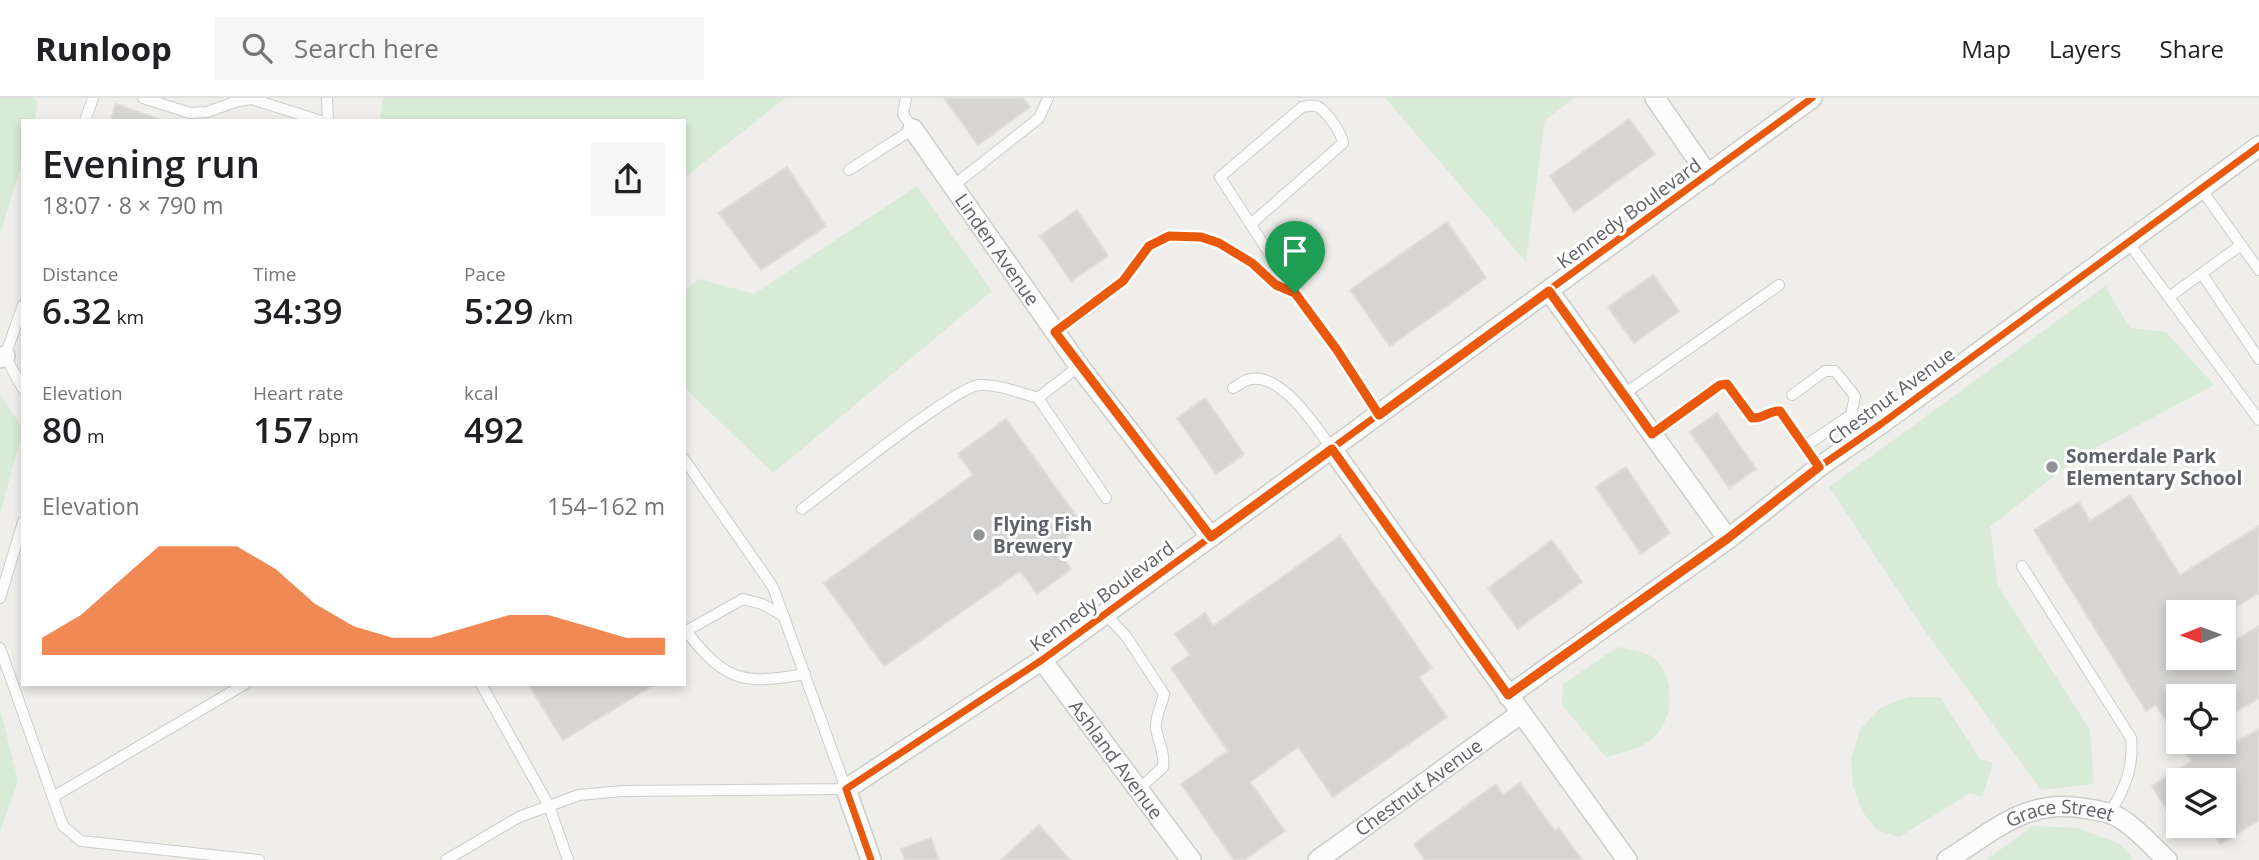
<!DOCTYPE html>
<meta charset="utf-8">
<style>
body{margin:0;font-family:"Open Sans",sans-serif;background:#f6f6f6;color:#202124;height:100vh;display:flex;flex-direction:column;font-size:26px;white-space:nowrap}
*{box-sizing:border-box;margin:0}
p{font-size:23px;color:#757577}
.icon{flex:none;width:38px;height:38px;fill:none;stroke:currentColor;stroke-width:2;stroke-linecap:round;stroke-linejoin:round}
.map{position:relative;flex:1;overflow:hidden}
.drawer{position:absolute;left:21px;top:21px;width:665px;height:567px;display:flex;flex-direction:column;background:#fff;border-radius:0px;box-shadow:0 4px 10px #0003}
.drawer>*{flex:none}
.needle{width:46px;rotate:269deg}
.fabs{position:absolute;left:2166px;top:502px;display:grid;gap:14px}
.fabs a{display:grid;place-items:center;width:70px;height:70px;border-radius:0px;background:#fff;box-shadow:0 4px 10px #0003;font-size:35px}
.pin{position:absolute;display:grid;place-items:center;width:60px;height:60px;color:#fff;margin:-72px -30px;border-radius:50% 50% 50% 0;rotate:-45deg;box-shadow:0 0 7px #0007}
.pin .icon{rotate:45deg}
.round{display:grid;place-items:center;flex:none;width:74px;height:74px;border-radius:0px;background:#f6f6f6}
.summary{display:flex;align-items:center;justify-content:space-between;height:119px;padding:0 21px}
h1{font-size:38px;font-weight:600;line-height:52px}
.stats{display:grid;grid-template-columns:repeat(3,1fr);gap:10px;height:119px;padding:7px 21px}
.stats div{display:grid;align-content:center}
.stats b{font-size:35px;font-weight:600}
.stats small{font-size:19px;font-weight:400}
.stats p{font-size:19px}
.chart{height:196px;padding:14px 21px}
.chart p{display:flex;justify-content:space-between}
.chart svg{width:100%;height:126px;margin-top:7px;fill:#ea580c;opacity:.7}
header{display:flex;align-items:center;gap:42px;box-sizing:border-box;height:98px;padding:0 35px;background:#fff;border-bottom:2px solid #e0e0e0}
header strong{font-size:33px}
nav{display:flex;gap:38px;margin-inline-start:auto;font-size:24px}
.search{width:490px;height:63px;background:#f6f6f6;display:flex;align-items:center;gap:18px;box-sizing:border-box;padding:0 24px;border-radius:0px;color:#757577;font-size:26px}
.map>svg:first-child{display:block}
.green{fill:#d8ebd6}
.building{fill:#d6d5d3;stroke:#deddd9;stroke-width:2}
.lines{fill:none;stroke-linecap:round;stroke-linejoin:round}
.service-casing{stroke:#cbcccc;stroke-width:12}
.minor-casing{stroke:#cbcccc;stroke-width:22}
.service{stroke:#fdfcfc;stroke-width:10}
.minor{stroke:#fdfcfc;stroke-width:19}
.cycleway-casing{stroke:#fff;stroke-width:11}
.cycleway{stroke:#e8590c;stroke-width:7}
.route-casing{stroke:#fff;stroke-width:14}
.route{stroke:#ea580c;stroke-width:9}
.poi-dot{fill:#919496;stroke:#fff;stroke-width:2.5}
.labels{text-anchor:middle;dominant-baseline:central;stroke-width:6;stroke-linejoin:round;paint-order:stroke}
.street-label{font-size:19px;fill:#5f6368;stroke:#fff}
.poi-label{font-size:19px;font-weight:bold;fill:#5f6368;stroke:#fff;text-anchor:start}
</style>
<header>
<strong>Runloop</strong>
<div class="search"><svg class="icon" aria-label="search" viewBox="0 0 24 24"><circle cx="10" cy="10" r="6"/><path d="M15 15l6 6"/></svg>Search here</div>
<nav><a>Map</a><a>Layers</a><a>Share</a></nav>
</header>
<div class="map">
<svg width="2259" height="762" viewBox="0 0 2259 762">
<rect width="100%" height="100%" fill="#efeeea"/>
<g class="green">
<polygon points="0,0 35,0 38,8 34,23 23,23 23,60 0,137"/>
<polygon points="383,0 785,0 684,80 684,23 380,23"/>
<polygon points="1385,0 1574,0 1545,22 1526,164"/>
<polygon points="917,88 992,193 773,375 684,289 684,193 699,181 754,196"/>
<polygon points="2105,188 2130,230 2166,234 2214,287 2078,359 1990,429 1998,488 2090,632 2094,686 2041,692 1923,530 1829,389"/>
<polygon points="0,296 23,331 0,416"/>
<path d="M1618 549C1628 552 1646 553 1654 560 1675 578 1675 619 1655 638 1642 651 1623 654 1606 659L1562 607 1563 586Z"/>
<polygon points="1908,599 1940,599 1980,661 1993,665 1982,699 1970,695 1899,739 1877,732 1862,713 1853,688 1851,661 1860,632 1880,610"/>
<polygon points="0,610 18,683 0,734"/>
<polygon points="2033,728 2077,730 2120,746 2134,762 1986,762"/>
</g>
<g class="building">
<polygon points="944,0 1023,0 1030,9 978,47"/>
<polygon points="116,6 158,21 158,23 110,23"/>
<polygon points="1629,21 1655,56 1574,114 1550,78"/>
<polygon points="787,69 826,128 761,172 719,115"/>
<polygon points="1077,112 1108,158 1071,183 1040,138"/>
<polygon points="1447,124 1486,180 1390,248 1350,192"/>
<polygon points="1653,177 1679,213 1634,245 1608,209"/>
<polygon points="1205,300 1244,356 1216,376 1177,320"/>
<polygon points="1717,315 1756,371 1729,390 1690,334"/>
<polygon points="1006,321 1083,427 1054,448 1071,471 1037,496 1020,473 884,568 824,485 973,377 958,356"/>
<polygon points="1626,369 1670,435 1641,456 1596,389"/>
<polygon points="2130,397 2180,477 2259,428 2259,495 2227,514 2179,514 2179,560 2185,560 2191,570 2207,560 2224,560 2224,549 2259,528 2259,600 2224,620 2224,598 2179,598 2179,644 2156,607 2146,613 2034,432 2079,404 2090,423"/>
<polygon points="1340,438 1432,570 1419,579 1447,619 1333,699 1298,649 1250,684 1285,733 1244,762 1234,762 1181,686 1228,653 1171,570 1190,557 1175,536 1205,515 1213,528"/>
<polygon points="1552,442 1582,484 1518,531 1488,490"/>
<polygon points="528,586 655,586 563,642"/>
<polygon points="2224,621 2237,644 2259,631 2259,722 2220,746 2209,728 2224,728 2224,682 2181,682 2179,679 2179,732 2152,688 2191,663 2179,644 2224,644"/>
<polygon points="1520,685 1555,733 1559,730 1582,762 1425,762 1414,746 1496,686 1503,697"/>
<polygon points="1039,727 1070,762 1001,762"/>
<polygon points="931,740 939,762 905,762 901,751"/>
</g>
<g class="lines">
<defs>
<g id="service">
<polyline points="143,0 190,15 207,14 238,3 252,1 321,23"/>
<polyline points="327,0 328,23"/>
<polyline points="85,23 93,0"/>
<polyline points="849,72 913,31 903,16 906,0"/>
<polyline points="953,88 1039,20 1048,0"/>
<polyline points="2201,91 2259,172"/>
<path d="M1251 126 1343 45C1341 34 1329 17 1320 10 1315 6 1308 8 1302 9L1220 79 1295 195 1337 252 1379 317"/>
<polyline points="2128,144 2259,322"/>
<polyline points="2202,176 2259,261"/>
<polyline points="2169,199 2241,147"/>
<polyline points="23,207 5,258 23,291"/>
<path d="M1055 234C1078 219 1100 203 1120 185 1132 175 1138 156 1150 147 1168 134 1198 136 1218 145 1247 157 1266 182 1294 195"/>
<polyline points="1079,268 1038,300 1106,400"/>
<path d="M1233 290C1237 288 1242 284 1247 282 1280 271 1316 329 1332 351"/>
<polyline points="1624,296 1779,187"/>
<polyline points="1792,297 1825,273 1835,273 1855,298 1851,317 1805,348 1819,369"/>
<path d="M1652 336 1720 287 1727 286 1752 320C1765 321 1769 312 1780 313L1805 348"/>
<path d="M802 411C830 390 955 289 979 287 998 286 1020 295 1038 300"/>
<path d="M2022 468 2131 640C2134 669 2125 690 2110 715"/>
<polyline points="0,500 23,424"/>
<path d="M1105 516 1126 538 1164 596C1162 607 1155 618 1156 630 1158 644 1165 654 1163 669L1138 692"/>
<path d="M784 518 762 506 743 501 686 533C726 584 743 587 805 576"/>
<polyline points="0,550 63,728 81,743 259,762"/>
<polyline points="481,586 549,708 568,762"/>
<polyline points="53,699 245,586"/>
<polyline points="446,762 519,719 579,697 622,693 846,691 773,489 684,361"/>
</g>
<g id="minor">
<polyline points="1655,0 1708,77"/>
<path id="s1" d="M913 31 1079 268 1211 439"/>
<polyline points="1549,193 1728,441"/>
<polyline points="0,260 5,258"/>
<polyline points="1332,351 1627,762"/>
<path id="s2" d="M1042 562 1191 762"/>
<polyline points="1508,598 1728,441 1819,369 1881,326 2259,48"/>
<polyline points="871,762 846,691 1042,562 1812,0"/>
<path id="s3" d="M1318 762 1520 616"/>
<path id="s4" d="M1947 762C1996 732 2027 699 2088 711 2101 713 2113 715 2123 722 2139 733 2153 749 2167 762"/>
</g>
</defs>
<use href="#service" class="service-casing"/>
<use href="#minor" class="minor-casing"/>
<use href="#service" class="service"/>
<use href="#minor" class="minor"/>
<defs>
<g id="cycleway">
<polyline points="1508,598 1728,441 1819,369 1881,326 2259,48"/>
<polyline points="871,762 846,691 1042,562 1812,0"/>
</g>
</defs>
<use href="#cycleway" class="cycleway-casing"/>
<use href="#cycleway" class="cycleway"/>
</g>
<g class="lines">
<defs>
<path id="route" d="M1169 138 1201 139 1219 145 1252 165 1276 187 1295 195 1337 252 1379 317 1549 193 1652 336 1720 287 1727 286 1752 320C1764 321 1769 312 1780 313L1819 369 1727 441 1508 597 1332 351 1211 439 1055 234 1123 183 1149 148Z"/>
</defs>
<use href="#route" class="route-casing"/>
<use href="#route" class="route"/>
</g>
<g class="poi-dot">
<circle cx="2052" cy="369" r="7"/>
<circle cx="979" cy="437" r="7"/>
</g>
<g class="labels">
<g class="street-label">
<text transform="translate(1629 115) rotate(-36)">Kennedy Boulevard</text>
<text stroke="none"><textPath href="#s1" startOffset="147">Linden Avenue</textPath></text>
<text transform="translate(1891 298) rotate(-36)">Chestnut Avenue</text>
<text transform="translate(1102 498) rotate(-36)">Kennedy Boulevard</text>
<text stroke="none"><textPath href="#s2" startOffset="124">Ashland Avenue</textPath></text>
<text stroke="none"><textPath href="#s3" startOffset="124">Chestnut Avenue</textPath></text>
<text stroke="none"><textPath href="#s4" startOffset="126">Grace Street</textPath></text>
</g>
<g class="poi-label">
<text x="2066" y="358">Somerdale Park<tspan x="2066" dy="22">Elementary School</tspan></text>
<text x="993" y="426">Flying Fish<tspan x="993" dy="22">Brewery</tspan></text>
</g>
</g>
</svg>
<div class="fabs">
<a><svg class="needle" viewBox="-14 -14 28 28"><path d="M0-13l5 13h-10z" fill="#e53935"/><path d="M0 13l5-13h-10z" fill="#757577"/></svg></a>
<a><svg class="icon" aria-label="locate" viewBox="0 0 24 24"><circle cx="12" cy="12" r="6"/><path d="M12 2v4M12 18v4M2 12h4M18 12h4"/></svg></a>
<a><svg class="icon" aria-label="layers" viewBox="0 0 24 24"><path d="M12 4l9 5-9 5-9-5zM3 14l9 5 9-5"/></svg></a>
</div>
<div class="pin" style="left:1295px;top:195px;background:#1e9e55"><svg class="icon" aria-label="arrive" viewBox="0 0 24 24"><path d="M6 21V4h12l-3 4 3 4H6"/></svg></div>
<section class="drawer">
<div class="summary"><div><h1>Evening run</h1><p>18:07 · 8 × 790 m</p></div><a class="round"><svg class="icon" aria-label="share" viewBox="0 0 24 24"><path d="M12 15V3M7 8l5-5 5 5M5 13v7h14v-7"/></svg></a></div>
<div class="stats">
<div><p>Distance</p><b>6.32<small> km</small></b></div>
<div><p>Time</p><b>34:39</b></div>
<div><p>Pace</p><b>5:29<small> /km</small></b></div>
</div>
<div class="stats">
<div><p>Elevation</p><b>80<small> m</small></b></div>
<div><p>Heart rate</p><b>157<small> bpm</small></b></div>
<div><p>kcal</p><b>492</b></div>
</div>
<div class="chart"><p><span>Elevation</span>154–162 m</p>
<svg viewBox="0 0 160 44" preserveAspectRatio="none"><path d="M0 44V38L10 30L20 18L30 6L40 6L50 6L60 14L70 26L80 34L90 38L100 38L110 34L120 30L130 30L140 34L150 38L160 38V44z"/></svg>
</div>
</section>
</div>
